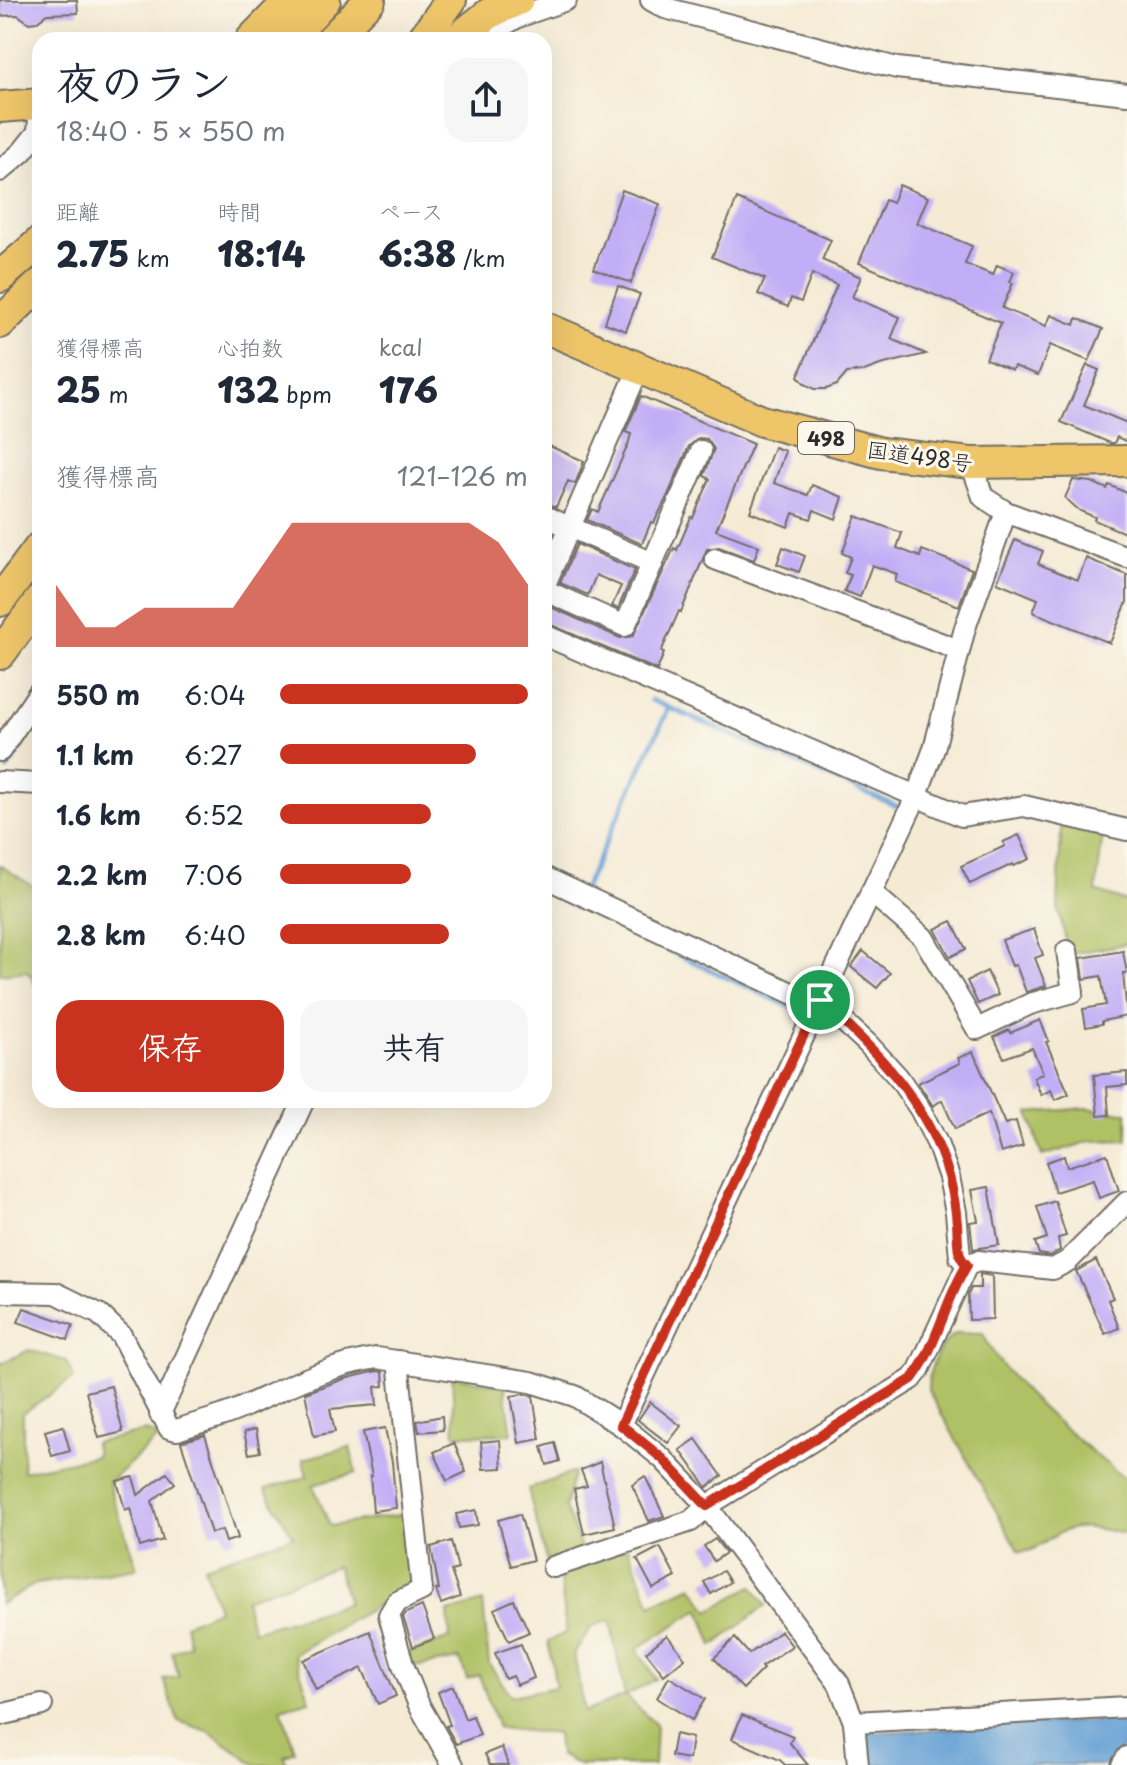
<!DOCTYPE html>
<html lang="ja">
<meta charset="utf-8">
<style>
body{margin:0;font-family:"Playpen Sans","Klee One",sans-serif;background:#f6f6f7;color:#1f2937;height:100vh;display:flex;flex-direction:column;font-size:30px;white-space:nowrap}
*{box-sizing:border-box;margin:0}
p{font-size:26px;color:#747a83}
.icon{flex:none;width:44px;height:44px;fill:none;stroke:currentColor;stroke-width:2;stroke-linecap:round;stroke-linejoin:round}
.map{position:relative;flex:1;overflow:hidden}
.sheet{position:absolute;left:32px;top:32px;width:520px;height:1076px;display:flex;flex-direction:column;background:#fff;border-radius:24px;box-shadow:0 8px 32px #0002}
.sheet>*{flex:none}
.pin{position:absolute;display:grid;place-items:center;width:68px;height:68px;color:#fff;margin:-34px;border:4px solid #fff;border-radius:50%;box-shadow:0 2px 8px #0007}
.round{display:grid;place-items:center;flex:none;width:84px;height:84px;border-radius:24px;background:#f6f6f7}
.headline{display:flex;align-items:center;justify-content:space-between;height:136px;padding:0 24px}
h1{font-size:44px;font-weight:800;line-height:60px}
.stats{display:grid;grid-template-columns:repeat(3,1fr);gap:12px;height:136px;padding:8px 24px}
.stats div{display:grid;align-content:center}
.stats b{font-size:34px;font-weight:800}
.stats small{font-size:22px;font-weight:400}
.stats p{font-size:22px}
.chart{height:224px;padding:16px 24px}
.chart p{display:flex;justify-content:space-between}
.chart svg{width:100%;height:144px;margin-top:8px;fill:#c8321e;opacity:.7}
.action{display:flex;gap:16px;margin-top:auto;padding:16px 24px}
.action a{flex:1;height:92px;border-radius:24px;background:#c8321e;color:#fff;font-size:32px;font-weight:800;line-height:92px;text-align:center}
.action a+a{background:#f6f6f7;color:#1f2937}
ul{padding:0 24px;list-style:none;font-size:26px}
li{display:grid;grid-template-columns:128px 96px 1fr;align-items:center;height:60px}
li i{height:20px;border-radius:10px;background:#c8321e}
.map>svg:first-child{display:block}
.green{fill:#b0c165;stroke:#6e7648;stroke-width:2;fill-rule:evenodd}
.water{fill:#639fd4;stroke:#476580;stroke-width:2}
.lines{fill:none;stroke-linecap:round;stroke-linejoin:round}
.stream{stroke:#639fd4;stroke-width:5}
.building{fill:#c2aef6}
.minor-casing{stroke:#726e66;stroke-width:24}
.highway-casing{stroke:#726e66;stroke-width:34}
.minor{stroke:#fff;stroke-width:20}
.highway{stroke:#eec569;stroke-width:30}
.route-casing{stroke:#fff;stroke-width:16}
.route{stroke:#c8321e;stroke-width:10}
.labels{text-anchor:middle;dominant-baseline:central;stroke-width:6;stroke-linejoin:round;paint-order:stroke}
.shield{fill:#fbf7ec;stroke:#696865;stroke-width:2}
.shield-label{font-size:20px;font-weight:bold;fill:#2b2b2b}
.street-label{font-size:22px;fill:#2b2b2b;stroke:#fbf7ec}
</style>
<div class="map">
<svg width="1127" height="1765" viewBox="0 0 1127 1765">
<rect width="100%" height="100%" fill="#fbf7ec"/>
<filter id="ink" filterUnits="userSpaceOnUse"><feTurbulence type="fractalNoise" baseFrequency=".0125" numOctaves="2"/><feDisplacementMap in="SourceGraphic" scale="16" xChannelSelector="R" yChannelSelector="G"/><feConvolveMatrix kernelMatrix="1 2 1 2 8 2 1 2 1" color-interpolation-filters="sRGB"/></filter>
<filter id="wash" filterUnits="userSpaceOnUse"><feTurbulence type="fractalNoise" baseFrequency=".006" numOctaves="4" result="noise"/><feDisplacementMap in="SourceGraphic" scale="32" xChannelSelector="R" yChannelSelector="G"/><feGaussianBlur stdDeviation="1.8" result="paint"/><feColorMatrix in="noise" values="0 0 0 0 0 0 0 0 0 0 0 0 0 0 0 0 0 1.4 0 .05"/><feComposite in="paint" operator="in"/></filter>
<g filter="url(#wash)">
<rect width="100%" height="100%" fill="#f5ebd5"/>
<g class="green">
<polygon points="1061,826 1103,832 1096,891 1127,902 1127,944 1069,954 1058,908"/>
<polygon points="0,865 40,891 40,993 28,971 0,974"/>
<polygon points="1086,1108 1127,1113 1127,1140 1091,1141 1042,1156 1029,1113"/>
<path d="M958 1333 983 1334C1007 1388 1082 1442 1127 1481V1534C1107 1531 1083 1523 1064 1531 1046 1538 1041 1551 1019 1552L928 1390C928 1370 939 1341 958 1333Z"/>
<polygon points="29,1350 66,1361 74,1378 23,1413 23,1471 96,1456 94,1443 146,1431 159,1437 108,1483 137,1568 36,1584 0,1604 0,1364"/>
<polygon points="452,1376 505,1386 512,1434 455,1435"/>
<path d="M350 1447 356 1473 313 1485 330 1526 405 1514 413 1584 294 1654 310 1700 281 1708 295 1751 284 1756 287 1765H256L208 1731 178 1721 163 1679 179 1677 172 1652 189 1645 185 1624 218 1610 204 1566 293 1536 265 1489 307 1477 303 1459ZM337 1566 348 1603 253 1631 245 1599Z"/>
<path d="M574 1472 565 1507 586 1560 628 1547 651 1605 692 1586 709 1611 752 1586 766 1605 713 1646 700 1609 637 1649 656 1679 626 1696 656 1725 654 1765H579L559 1755 557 1734 498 1728 479 1675 467 1679 460 1659 414 1667 408 1653 450 1638 448 1612 483 1602 489 1664 511 1696 556 1687 548 1642 566 1632 558 1559 546 1560 528 1489ZM610 1620 625 1696 584 1712 574 1653 593 1626Z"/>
</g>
<polygon class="water" points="1127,1719 1127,1740 1111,1765 870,1765 867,1733"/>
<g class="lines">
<g class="stream">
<polyline points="651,700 901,808"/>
<polyline points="7,769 40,716"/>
<polyline points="583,891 669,708"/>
<polyline points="544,892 809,1016"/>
</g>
</g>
<g id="blocks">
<g class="building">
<polygon points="0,0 77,0 78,13 47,14 36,22 29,23 18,15 0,16"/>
<polygon points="899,185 928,197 917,223 972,246 965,264 993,275 997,265 1014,272 1010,282 1013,283 1002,308 1046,326 1051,315 1075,325 1077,318 1103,329 1089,361 1050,345 1038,375 1014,366 1012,370 986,359 1001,323 859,263 885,200 892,203"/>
<polygon points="622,190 660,204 631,283 594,269"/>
<polygon points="737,199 831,240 822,260 861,277 852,297 900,317 891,339 926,354 880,365 864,371 847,373 837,385 826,389 815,389 805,384 798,376 837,285 812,274 801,302 791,298 788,307 758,294 765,279 712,257"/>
<polygon points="618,286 640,294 626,331 605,323"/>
<polygon points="1087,365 1099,370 1084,405 1127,423 1127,442 1117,437 1114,443 1110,443 1061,422"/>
<polygon points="641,396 753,444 716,530 759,546 754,560 719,547 707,549 681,612 679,611 661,652 664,653 657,670 544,622 544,604 620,638 633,636 674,548 677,550 691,517 693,518 710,479 704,476 714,449 707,439 699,438 689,446 668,495 654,523 651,522 642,544 587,520 592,509 598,512 628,445 631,434 625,432"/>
<polygon points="547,445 584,461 575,484 568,481 556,507 544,503 544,453"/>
<polygon points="774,447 785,451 774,483 808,495 812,485 843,497 836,519 814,510 811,519 793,513 788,527 750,512"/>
<polygon points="1073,480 1092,482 1107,489 1109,485 1127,493 1127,534 1094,520 1095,517 1080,511 1065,498"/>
<polygon points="856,516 902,533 897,548 920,557 922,550 972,569 959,606 895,582 897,574 872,565 860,597 844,591 851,575 845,573 851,557 842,553"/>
<polygon points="1015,540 1043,551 1038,564 1078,580 1086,558 1127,575 1127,602 1110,643 1033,612 1038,599 997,582"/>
<polygon points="577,544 635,570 618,609 612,606 621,586 596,575 588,595 560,583"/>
<polygon points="783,547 805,556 799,572 777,564"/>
<polygon points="1019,835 1030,859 1014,866 1013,864 970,884 961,866 1005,846 1003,842"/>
<polygon points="952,921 966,949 950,957 935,929"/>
<polygon points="1034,929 1043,955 1035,958 1046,986 1026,992 1016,965 1012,966 1002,940"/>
<polygon points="863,951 890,973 877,988 851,967"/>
<polygon points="1123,951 1127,973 1123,973 1127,1016 1102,1021 1102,1024 1086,1027 1083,1009 1106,1005 1101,976 1084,979 1081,958"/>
<polygon points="987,971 998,995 978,1004 967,981"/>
<polygon points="1040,1020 1049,1041 1046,1042 1069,1094 1055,1100 1051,1090 1041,1095 1034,1078 1043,1073 1032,1048 1004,1058 994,1037 1009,1030 1010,1033"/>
<polygon points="973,1052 1005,1124 1016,1121 1023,1146 1001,1153 989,1113 955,1129 942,1100 933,1106 918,1083 960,1063 958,1058"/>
<polygon points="1127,1072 1127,1085 1107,1087 1109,1115 1098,1116 1094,1075"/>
<polygon points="1107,1154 1119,1191 1099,1198 1093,1180 1055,1192 1046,1162 1064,1156 1067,1167"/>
<polygon points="989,1187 999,1245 973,1249 970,1222 978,1221 972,1190"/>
<polygon points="1055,1201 1066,1236 1058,1238 1060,1250 1050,1256 1039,1254 1035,1242 1047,1238 1037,1207"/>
<polygon points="1096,1260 1113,1298 1108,1300 1119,1328 1105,1334 1076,1271"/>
<polygon points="980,1274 992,1276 993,1319 969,1320 968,1295 971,1288 980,1288"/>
<polygon points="24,1308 73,1325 68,1340 18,1322"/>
<polygon points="377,1371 383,1372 384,1386 375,1387 377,1405 330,1409 335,1432 314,1436 305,1393 344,1379"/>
<polygon points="111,1386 123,1432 99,1438 86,1392"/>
<polygon points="523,1394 533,1396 540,1439 519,1443 511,1396"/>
<polygon points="650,1402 681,1426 668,1443 638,1420"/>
<polygon points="442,1416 443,1430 419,1432 417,1421"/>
<polygon points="63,1426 70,1451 52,1456 45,1431"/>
<polygon points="385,1428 392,1462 396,1508 373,1511 370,1476 372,1476 363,1432"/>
<polygon points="256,1429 260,1452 249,1454 244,1432"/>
<polygon points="205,1435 238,1538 226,1542 222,1530 211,1533 181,1442"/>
<polygon points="696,1439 722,1476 707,1487 680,1450"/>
<polygon points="500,1440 502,1468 483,1469 481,1442"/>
<polygon points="454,1443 466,1472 447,1481 434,1452"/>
<polygon points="555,1443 560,1461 547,1465 542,1447"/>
<polygon points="600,1462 615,1527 584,1534 574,1489 587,1486 581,1470"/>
<polygon points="167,1473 175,1483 152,1501 163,1540 140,1547 130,1508 125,1510 117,1481 133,1477 138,1495"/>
<polygon points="645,1476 664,1516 649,1521 632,1485"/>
<polygon points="476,1510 478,1525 459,1528 456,1514"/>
<polygon points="520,1514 533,1560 511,1566 498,1520"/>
<polygon points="715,1539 726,1553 714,1561 704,1546"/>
<polygon points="451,1541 458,1569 451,1571 460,1597 441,1604 436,1590 439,1589 431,1547"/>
<polygon points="660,1547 676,1577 653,1589 637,1559"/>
<polygon points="723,1571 730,1582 711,1594 704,1582"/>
<polygon points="514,1600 529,1632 509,1641 494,1609"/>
<polygon points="422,1606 434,1639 413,1647 403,1617 406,1613"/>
<polygon points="370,1631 396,1696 378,1704 362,1668 316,1690 303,1660"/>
<polygon points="781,1631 792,1646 761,1667 763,1669 743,1689 714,1658 735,1638 749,1654"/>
<polygon points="667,1635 685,1658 664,1675 646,1652"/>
<polygon points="521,1644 534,1678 517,1685 513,1676 505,1679 495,1653"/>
<polygon points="669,1677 705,1699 692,1720 657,1698"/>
<polygon points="453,1686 465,1719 473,1716 480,1735 456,1744 446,1726 450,1725 438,1692"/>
<polygon points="742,1715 793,1736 790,1743 808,1765 785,1765 780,1760 732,1739"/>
<polygon points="675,1734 692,1738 689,1759 671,1756"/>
<polygon points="502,1747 508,1765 490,1765 485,1754"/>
</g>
</g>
</g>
<g filter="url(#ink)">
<use href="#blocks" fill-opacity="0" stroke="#726e66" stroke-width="2"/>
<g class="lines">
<defs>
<g id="minor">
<polyline points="651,0 665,8 897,68 1127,94"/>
<polyline points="479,40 518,17 566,0"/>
<polyline points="0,171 22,152 38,132 40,104"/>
<polyline points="971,463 983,497 1006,512 1127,557"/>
<polyline points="544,516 653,563"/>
<polyline points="715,559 959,650"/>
<polyline points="544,587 639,368"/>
<polyline points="544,590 625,626 701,451"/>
<polyline points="544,635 962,816 1024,806 1127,830"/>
<polyline points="0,751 40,691"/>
<polyline points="0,782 40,784"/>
<polyline points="544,877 804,999 820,1000 868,1044 898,1077 920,1109 937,1143 949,1177 956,1212 960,1257 967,1265"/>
<polyline points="871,892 923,937 977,1029 1030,1004 1073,992 1067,951"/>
<path d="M0 1292 56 1293 99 1314 121 1335 169 1428 177 1430C197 1423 218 1418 237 1410 282 1390 327 1365 377 1358L531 1382 575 1396 621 1425 663 1459 707 1506 839 1684 854 1722 858 1765"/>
<polyline points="398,1361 422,1590 397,1602 389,1615 403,1665 419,1705 453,1765"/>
<polyline points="160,1414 304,1100"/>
<polyline points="621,1425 916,797 934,749 965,628 1006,512"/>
<polyline points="553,1567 691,1521 707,1506 912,1379 919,1370 967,1265 978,1261 1053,1269 1068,1261 1127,1202"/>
<polyline points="0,1715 42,1705"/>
<polyline points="854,1722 1127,1707"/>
<polyline points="1122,1765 1127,1757"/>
</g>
<g id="highway">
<polyline points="251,40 290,0"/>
<polyline points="288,40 325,0"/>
<polyline points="331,40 370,0"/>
<polyline points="422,40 451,0"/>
<polyline points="456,40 490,13 518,0"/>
<polyline points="0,107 40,104"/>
<polyline points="0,277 40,242"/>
<polyline points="0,323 40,284"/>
<polyline points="544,327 762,421 881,453 971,463 1127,461"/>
<polyline points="0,601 40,547"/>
<polyline points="0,654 40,600"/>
</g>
</defs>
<use href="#minor" class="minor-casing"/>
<use href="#highway" class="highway-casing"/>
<use href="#minor" class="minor"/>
<use href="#highway" class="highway"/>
</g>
</g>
<g class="lines" filter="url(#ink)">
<defs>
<path id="route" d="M820 1000C877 1052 926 1099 949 1176 953 1192 956 1208 957 1224 958 1234 957 1246 960 1255 961 1258 964 1262 967 1265 945 1300 938 1345 912 1379L707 1506 663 1459 621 1425Z"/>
</defs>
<use href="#route" class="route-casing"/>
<use href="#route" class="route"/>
</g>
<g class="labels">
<rect class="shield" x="798" y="422" width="56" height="32" rx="6"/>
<g class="shield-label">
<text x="826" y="438">498</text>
</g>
<g class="street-label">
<text transform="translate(920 455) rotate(8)">国道498号</text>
</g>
</g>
</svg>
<div class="pin" style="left:820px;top:1000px;background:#1e9e55"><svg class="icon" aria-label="arrive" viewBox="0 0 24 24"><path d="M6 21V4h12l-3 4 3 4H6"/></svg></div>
<section class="sheet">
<div class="headline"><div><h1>夜のラン</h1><p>18:40 · 5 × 550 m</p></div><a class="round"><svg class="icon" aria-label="share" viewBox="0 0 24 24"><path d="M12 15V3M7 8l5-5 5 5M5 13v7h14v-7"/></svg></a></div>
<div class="stats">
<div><p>距離</p><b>2.75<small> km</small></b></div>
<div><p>時間</p><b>18:14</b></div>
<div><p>ペース</p><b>6:38<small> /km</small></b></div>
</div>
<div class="stats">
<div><p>獲得標高</p><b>25<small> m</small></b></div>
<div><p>心拍数</p><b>132<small> bpm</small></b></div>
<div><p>kcal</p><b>176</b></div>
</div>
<div class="chart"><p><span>獲得標高</span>121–126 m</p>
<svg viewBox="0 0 160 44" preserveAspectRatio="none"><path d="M0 44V25L10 38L20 38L30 32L40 32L50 32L60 32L70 19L80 6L90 6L100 6L110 6L120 6L130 6L140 6L150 12L160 25V44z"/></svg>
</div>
<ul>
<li><b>550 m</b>6:04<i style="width:100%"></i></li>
<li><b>1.1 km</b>6:27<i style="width:79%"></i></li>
<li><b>1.6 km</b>6:52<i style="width:61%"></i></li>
<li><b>2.2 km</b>7:06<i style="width:53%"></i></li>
<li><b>2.8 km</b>6:40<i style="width:68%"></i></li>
</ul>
<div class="action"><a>保存</a><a>共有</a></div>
</section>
</div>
